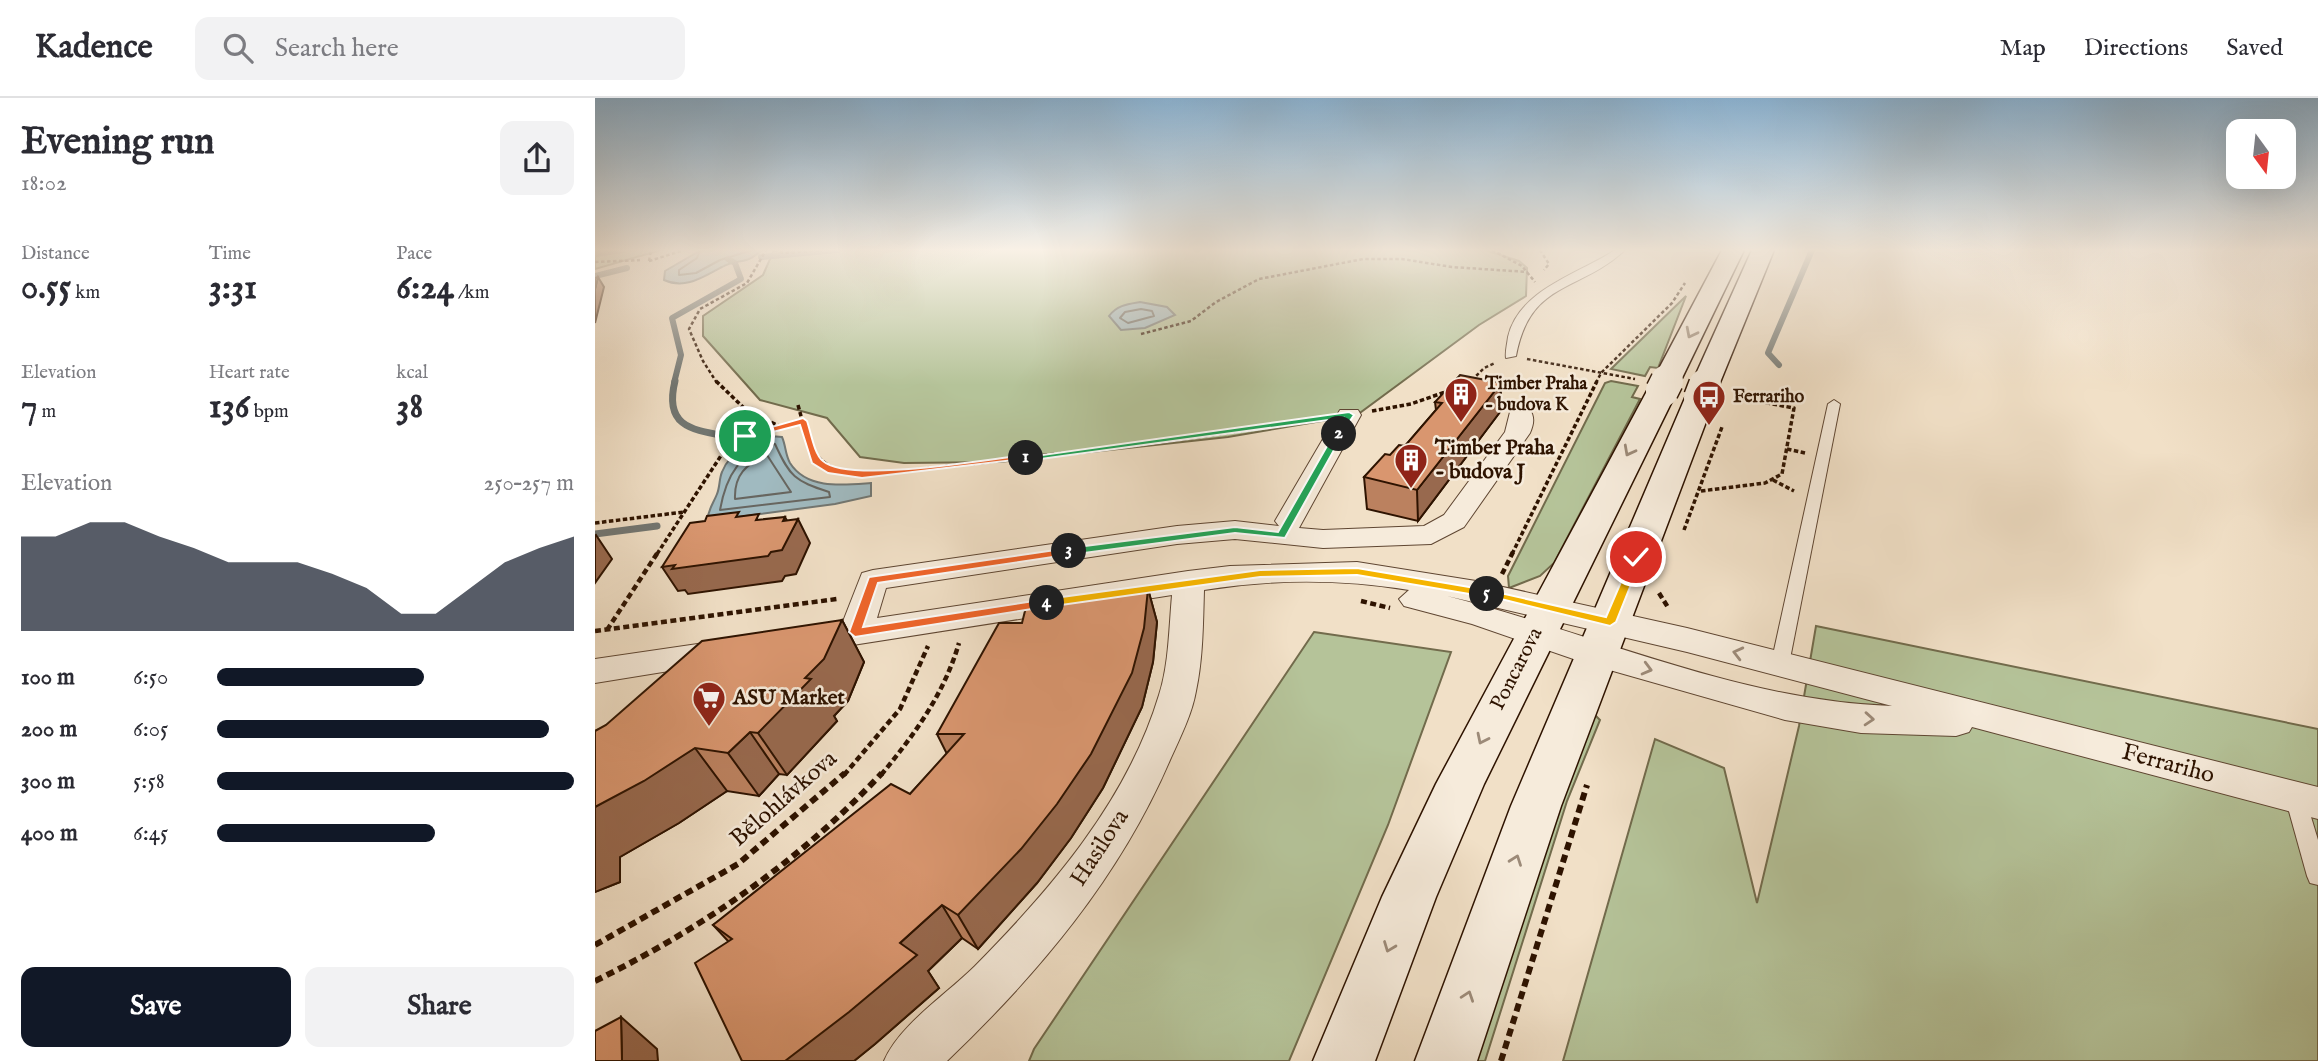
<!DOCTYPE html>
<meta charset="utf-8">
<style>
body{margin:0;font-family:"IM FELL English",serif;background:#f2f2f3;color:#2b2b33;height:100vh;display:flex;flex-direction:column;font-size:26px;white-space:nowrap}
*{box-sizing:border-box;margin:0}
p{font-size:23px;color:#7c7c81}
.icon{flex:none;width:38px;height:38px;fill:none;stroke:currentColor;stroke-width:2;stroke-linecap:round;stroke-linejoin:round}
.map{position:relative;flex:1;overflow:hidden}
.panel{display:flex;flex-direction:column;background:#fff;width:595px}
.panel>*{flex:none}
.needle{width:46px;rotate:165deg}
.controls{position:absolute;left:1631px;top:21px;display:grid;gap:14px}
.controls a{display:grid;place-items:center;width:70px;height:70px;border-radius:14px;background:#fff;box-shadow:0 7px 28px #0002;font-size:35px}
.pin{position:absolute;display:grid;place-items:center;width:60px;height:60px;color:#fff;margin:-30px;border:4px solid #fff;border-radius:50%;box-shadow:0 2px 7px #0007}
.km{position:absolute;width:35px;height:35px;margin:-18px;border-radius:50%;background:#222;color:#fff;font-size:19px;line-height:35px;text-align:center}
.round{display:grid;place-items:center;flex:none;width:74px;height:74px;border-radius:14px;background:#f2f2f3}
.headline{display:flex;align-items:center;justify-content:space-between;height:119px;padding:0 21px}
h1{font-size:38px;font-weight:700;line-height:52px}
.figures{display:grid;grid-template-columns:repeat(3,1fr);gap:10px;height:119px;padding:7px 21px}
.figures div{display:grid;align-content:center}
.figures b{font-size:35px;font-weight:700}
.figures small{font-size:19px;font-weight:400}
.figures p{font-size:19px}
.chart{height:196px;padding:14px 21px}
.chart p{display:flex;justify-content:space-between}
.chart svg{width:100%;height:126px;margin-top:7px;fill:#111827;opacity:.7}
.button{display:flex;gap:14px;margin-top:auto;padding:14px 21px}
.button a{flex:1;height:80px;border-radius:14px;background:#111827;color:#fff;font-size:28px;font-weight:700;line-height:80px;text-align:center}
.button a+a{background:#f2f2f3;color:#2b2b33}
ul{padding:0 21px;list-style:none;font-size:23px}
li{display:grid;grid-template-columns:112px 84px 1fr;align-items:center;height:52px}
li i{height:18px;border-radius:9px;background:#111827}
header{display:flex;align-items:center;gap:42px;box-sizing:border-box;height:98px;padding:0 35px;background:#fff;border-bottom:2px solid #e1e1e2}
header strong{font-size:33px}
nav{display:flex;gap:38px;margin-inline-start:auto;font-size:24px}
.search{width:490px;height:63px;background:#f2f2f3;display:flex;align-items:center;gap:18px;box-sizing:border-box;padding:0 24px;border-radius:14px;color:#7c7c81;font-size:26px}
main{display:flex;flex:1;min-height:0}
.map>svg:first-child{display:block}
.green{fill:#b5c399;stroke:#726b4c;stroke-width:2}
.water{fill:#a0bac0;stroke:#727773;stroke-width:2}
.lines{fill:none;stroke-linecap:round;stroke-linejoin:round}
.shore{stroke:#676660;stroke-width:2}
.stream-far1{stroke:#727773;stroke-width:6}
.stream{stroke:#727773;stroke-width:7}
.lane-casing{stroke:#5f4632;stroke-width:2}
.street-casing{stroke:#5f4632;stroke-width:2}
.secondary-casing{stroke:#2e1300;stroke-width:3}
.path-far3{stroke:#2e1300;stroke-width:2.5;stroke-dasharray:3.5 2.5;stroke-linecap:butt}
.path-far2{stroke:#2e1300;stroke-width:3.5;stroke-dasharray:4.5 2.5;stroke-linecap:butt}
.path-far1{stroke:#2e1300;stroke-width:4.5;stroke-dasharray:6 3.5;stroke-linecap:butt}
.path{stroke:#2e1300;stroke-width:6;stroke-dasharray:8 5;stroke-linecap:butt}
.lane{fill:#f6ebdb;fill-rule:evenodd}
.street{fill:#f6ebdb;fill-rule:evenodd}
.secondary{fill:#f6ebdb;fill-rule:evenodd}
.secondary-bridge-far1-casing{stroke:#2e1300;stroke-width:27;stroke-linecap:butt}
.secondary-bridge-casing{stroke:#2e1300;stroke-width:35;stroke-linecap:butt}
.secondary-bridge-far1{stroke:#f6ebdb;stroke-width:25}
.secondary-bridge{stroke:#f6ebdb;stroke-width:32}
.wall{fill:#bb815f;stroke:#2e1300;stroke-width:2}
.shaded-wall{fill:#98694e;stroke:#2e1300;stroke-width:2}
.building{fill:#d9966f;stroke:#2e1300;stroke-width:2}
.oneway{stroke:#9c8a78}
.split-1{fill:#f0652b;stroke:#fff;stroke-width:2}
.split-2{fill:#22a559;stroke:#fff;stroke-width:2}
.split-3{fill:#22a559;stroke:#fff;stroke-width:2}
.split-4{fill:#f0652b;stroke:#fff;stroke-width:2}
.split-5{fill:#f5b400;stroke:#fff;stroke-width:2}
.split-6{fill:#f5b400;stroke:#fff;stroke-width:2}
.labels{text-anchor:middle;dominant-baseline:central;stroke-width:5;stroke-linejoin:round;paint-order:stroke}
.far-poi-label{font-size:18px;font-weight:bold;fill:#2e1300;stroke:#f6ebdb;text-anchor:start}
.poi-label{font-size:21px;font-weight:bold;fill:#2e1300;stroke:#f6ebdb;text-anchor:start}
.street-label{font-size:21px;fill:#2e1300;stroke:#f6ebdb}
.near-street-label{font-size:24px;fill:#2e1300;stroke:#f6ebdb}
</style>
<header>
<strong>Kadence</strong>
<div class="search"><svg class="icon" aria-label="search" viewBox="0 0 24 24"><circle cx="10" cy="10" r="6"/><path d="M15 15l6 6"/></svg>Search here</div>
<nav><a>Map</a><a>Directions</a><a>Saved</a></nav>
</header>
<main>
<section class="panel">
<div class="headline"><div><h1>Evening run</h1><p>18:02</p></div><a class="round"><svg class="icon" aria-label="share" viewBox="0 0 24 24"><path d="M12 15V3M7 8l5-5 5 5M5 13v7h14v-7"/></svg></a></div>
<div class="figures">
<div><p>Distance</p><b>0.55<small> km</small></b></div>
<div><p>Time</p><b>3:31</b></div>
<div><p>Pace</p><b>6:24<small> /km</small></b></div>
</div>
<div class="figures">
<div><p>Elevation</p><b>7<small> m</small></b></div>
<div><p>Heart rate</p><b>136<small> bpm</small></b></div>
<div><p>kcal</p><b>38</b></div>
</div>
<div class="chart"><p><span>Elevation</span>250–257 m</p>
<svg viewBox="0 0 160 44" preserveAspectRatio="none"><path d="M0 44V11L10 11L20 6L30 6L40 11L50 15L60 20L70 20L80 20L90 24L100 29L110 38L120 38L130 29L140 20L150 15L160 11V44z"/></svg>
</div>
<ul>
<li><b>100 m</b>6:50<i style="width:58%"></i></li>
<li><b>200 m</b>6:05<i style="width:93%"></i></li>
<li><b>300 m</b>5:58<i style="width:100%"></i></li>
<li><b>400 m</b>6:45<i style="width:61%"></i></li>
</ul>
<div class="button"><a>Save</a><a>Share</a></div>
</section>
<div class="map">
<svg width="1723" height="963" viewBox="0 0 1723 963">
<rect width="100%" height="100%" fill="#f1e0c7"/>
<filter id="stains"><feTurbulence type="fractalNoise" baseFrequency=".00286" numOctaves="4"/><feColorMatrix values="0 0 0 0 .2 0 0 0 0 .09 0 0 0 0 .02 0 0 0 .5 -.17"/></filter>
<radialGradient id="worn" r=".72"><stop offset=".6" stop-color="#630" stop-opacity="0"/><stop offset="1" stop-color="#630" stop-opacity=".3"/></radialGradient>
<g class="green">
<polygon points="0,152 66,152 0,171"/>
<polygon points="179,152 890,152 924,163 932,170 931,198 884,227 762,317 633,339 404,364 309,365 265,359 232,320 165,302 108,238 108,218 168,177"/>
<polygon points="1091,198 1063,270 1055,269 1050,278 1016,271"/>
<polygon points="1016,283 1043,288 1037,299 1045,301 959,465 945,478 914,490 913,478 1010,285"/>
<polygon points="1221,528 1723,631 1723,963 968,963 1060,641 1129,670 1162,805 1204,628"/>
<polygon points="719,534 856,554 793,727 694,963 434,963 439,951"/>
<polygon points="997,614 1005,622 972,703 890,963 877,963"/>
</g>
<g class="water">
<path d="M106 152H167C148 169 145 159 127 169 109 178 91 192 69 182L70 173Z"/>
<path d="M545 204 572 209 580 217 550 230 526 232 514 218C522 207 533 206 545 204Z"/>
<path d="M187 339C191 348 190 356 195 365 212 392 249 387 276 385V398L240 406 112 423C113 412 118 406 122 396 125 389 124 381 127 374 135 353 164 336 187 339Z"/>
</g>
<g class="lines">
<g class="shore">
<polyline points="105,152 102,160 84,172 84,177 101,175 125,162 157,152"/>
<polygon points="546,211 557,213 559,218 533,225 525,220 530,214"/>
<path d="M180 346C195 379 200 383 234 394L235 399 125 412C131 378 145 353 180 346Z"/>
<path d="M172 357 196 394 140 401C139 377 151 366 172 357Z"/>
</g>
<g class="stream-far1">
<polyline points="0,156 28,152"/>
<polyline points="166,159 242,152"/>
<polyline points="0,178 32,170"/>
<polyline points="1184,267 1173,255 1217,152"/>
<polyline points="79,285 86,257 77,220 146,181 140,165 133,161"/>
</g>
<g class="stream">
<path d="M80 283C68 331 100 332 136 339"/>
<polyline points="155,343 162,344 166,353"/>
<polyline points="0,436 62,428"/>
</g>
<defs>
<g id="lane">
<path d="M1020 152H1030C984 195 935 182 921 258L911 260C910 254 912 247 913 239 924 191 984 176 1020 152Z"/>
<polygon points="1239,302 1245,306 1194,566 1191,570 1179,570 1176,566 1233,306"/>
<polygon points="1700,691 1707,693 1710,699 1723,742 1723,787 1715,785 1712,778 1690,699 1693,693"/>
</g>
<g id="street">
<path d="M925 308 934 310C940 319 939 325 935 335L869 429 836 446 728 450 640 441 582 446 291 490 282 520 593 473 635 468 762 464 881 483 1092 530 1723 689V721L1377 629 1374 634 1361 638 1266 635 1190 622 990 565 877 526 809 508 804 501 814 492C747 481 676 481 609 492 608 525 608 560 601 593 597 616 585 640 575 662 525 779 443 876 352 963H289C304 927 352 896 380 868 456 791 532 703 564 597 574 566 574 530 577 497L213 554 201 550 196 542 201 534 247 526 267 475 278 472 582 428 640 423 684 428 680 423 742 317 745 312H763L766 317 704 430 728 432 829 428 849 417 910 334 916 310ZM852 498 1092 554 1297 608C1143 603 999 535 852 498Z"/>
<polygon points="130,542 142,546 147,554 142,562 0,585 0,561"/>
</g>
<g id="secondary">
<polygon points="1127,152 1149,152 1087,280 1078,287 1082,293 889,686 841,799 780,963 718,963 787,799 841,686 1052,293 1062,285 1059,280"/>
<polygon points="1157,152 1179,152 1124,287 1116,294 1120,300 966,708 882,963 820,963 916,708 1090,300 1099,293 1096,287"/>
</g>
</defs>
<use href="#lane" class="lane-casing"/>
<use href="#street" class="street-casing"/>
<use href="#secondary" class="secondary-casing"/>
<g class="path-far3">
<polyline points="179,152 189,155 228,152"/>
<polyline points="897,152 927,168 940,184"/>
<polyline points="945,152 954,166 949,172"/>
<polyline points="54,163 89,152"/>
<polyline points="54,163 56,152"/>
<polyline points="0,164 45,162"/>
<polyline points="546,236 596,223 621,204 664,181 768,161 807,161 857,169 933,174"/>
<polyline points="932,261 1040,281"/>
<polyline points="877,282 889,270 900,265"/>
<polyline points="122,285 108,263 94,231 105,211 152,185 171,152"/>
<polyline points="1001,285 1006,275 1077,205 1090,185"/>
</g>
<g class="path-far2">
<polyline points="121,283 152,313 184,328"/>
<path d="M203 307C215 351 217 370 267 378L551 346 724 322"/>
<polyline points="777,313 816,306 853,293"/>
<polyline points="1192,351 1210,355"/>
<polyline points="1178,382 1199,393"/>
<polyline points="1106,393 1170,385 1187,376 1199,310 1150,301"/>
<polyline points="0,425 89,414"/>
<polyline points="1089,432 1127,329"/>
<polyline points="62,456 129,353 155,336 208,323"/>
<polyline points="917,456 1002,283"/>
</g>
<g class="path-far1">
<polyline points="907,476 918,454"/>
<polyline points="1064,495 1074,511"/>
<polyline points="766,503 795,510"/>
<polyline points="12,532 63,454"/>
<polyline points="0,533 242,501"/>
<polyline points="249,677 305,611 333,548"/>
<path d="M286 677C320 636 349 596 364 545"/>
</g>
<g class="path">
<polyline points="0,847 143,766 250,675"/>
<path d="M0 883C108 830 205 763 287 675"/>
<polyline points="906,963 992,687"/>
</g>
<use href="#lane" class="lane"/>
<use href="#street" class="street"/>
<use href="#secondary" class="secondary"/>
<defs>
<polyline id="secondary-bridge-far1" points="1071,285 1073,280"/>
<g id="secondary-bridge">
<polyline points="1067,293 1072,283"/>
<polyline points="1105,300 1110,287"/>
</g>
</defs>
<use href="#secondary-bridge-far1" class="secondary-bridge-far1-casing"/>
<use href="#secondary-bridge" class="secondary-bridge-casing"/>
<use href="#secondary-bridge-far1" class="secondary-bridge-far1"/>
<use href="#secondary-bridge" class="secondary-bridge"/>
</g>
<g class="wall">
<polygon points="906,285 905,314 823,423 772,411 769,379 810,348 841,312 840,304"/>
<polygon points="553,491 562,524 558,564 547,609 508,690 476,740 442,785 383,851 367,840 333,873 344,890 280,946 259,963 147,963 133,843 118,827 315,696 352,656 342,636 427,525"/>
<polygon points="247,522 269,564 253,603 239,618 242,623 192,677 184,676 164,698 132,693 84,725 25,759 25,784 0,794 0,633"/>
</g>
<g class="shaded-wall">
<polygon points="3,179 9,189 0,225 0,191"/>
<polygon points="906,285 905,314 823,423 822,392"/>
<polygon points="190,419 197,432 203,421 215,445 201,476 190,478 187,483 93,496 90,492 83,493 67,469 188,423"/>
<polygon points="1,437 17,461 0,485 0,438"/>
<polygon points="553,491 562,524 558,564 547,609 508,690 476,740 442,785 383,851 363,817"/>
<polygon points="247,522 269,564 253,603 239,618 242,623 192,677 163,635"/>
<polygon points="155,634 184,676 164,698 133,655"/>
<polygon points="100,650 132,693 84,725 25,759 25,784 0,794 0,709"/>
<polygon points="347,807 367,840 333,873 344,890 280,946 259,963 190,963 305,845"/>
<polygon points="26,919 62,951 63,963 27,963"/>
</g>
<g class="building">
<polygon points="3,179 0,191 0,180"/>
<polygon points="865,277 906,285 822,392 769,379 790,356 795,357 804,347 810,348 847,305 840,304"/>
<polygon points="144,414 141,419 164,416 161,422 190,419 188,423 203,421 187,452 176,454 173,458 77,471 80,467 67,469 95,425 110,423 112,418"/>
<polygon points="553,491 549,530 537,575 496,656 462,706 426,751 363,817 347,807 305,845 322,857 254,914 190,963 147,963 100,865 137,841 118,827 296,686 315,696 369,636 342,636 404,525 427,525 431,509"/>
<polygon points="247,522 229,561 210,580 216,581 163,635 155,634 133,655 100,650 49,683 0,709 0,633 11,627 107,543"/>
<polygon points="26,919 27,963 0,963 0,933"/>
</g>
<defs><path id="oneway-chevron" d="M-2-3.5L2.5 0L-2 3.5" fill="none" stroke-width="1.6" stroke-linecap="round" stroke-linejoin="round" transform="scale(1.75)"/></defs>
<g class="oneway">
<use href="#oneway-chevron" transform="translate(1096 235) rotate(117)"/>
<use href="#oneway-chevron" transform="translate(1034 353) rotate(118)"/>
<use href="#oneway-chevron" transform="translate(1143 555) rotate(-166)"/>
<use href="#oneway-chevron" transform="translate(1052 571) rotate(15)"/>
<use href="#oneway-chevron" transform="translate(1274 621) rotate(4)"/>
<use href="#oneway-chevron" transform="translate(887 641) rotate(116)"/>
<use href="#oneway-chevron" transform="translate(921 762) rotate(-70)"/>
<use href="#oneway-chevron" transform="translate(794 849) rotate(111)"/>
<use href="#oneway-chevron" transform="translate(873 898) rotate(-71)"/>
</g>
<linearGradient id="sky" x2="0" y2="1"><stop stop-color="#8bb6d8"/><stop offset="0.53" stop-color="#f9f1e6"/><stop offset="1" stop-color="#f9f1e6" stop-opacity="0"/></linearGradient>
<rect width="1723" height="287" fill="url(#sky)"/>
<path class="split-1" d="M208 320 212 323C216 334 219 356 228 363 254 386 392 361 431 357L435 360 267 380 233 375 217 365 205 327 150 341 145 338Z"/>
<polygon class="split-2" points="754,314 759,317 744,339 739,336 748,320 431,363 426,360"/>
<polygon class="split-3" points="740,334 748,336 690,440 640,435 474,457 468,453 474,450 640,429 683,434"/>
<polygon class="split-4" points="474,450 478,451 478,456 283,485 268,529 452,501 458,505 456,508 260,539 254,534 274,479"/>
<polygon class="split-5" points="762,470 892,492 898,496 892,499 762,477 665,479 452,509 446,505 452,501 665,472"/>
<polygon class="split-6" points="1038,456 1047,459 1021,524 1015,528 886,496 892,492 1011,519"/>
<defs>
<symbol id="building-pin" viewBox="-11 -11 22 30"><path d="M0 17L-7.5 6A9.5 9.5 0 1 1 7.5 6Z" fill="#8f2418" stroke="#f6ebdb"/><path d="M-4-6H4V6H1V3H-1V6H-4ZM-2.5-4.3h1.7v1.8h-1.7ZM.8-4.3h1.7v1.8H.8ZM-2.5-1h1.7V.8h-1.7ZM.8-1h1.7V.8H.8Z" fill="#fff"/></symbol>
<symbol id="bus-pin" viewBox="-11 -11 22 30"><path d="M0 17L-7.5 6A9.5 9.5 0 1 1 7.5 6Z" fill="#8f2418" stroke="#f6ebdb"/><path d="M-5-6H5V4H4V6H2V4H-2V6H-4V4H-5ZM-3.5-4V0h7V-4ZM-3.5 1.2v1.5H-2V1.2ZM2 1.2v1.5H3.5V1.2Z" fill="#fff"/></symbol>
<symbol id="supermarket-pin" viewBox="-11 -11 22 30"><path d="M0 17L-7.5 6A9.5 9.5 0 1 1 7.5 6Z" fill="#8f2418" stroke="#f6ebdb"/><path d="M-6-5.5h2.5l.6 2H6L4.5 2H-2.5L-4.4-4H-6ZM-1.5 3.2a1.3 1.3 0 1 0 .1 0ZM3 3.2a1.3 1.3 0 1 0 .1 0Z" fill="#fff"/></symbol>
</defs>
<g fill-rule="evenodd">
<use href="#building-pin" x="847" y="277" width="38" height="52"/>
<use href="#bus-pin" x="1095" y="280" width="38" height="52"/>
<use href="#building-pin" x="797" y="343" width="38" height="52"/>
<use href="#supermarket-pin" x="95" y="581" width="38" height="52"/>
</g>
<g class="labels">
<g class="far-poi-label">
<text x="890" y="286">Timber Praha<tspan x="890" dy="21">- budova K</tspan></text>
<text x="1138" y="299">Ferrariho</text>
</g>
<g class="poi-label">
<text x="840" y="350">Timber Praha<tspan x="840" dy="24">- budova J</tspan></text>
<text x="138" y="600">ASU Market</text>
</g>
<g class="street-label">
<text transform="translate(922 571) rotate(-63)">Poncarova</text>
</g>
<g class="near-street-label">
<text transform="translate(1573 666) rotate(15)">Ferrariho</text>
<text transform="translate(189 701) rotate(-41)">Bělohlávkova</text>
<text transform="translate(505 750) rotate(-57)">Hasilova</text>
</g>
</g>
<rect width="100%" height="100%" filter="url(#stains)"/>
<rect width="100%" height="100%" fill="url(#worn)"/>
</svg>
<div class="controls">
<a><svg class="needle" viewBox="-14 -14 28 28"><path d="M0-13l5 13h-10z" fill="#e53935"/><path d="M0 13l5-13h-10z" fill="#7c7c81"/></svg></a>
</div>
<div class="pin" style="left:150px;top:338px;background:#1e9e55"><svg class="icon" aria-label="arrive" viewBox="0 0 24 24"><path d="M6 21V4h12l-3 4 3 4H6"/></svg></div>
<div class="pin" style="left:1041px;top:459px;background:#d93025"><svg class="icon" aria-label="check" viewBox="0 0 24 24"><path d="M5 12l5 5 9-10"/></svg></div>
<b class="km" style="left:431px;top:360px">1</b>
<b class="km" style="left:744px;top:336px">2</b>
<b class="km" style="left:474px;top:453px">3</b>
<b class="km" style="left:452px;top:505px">4</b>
<b class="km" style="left:892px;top:496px">5</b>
</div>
</main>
